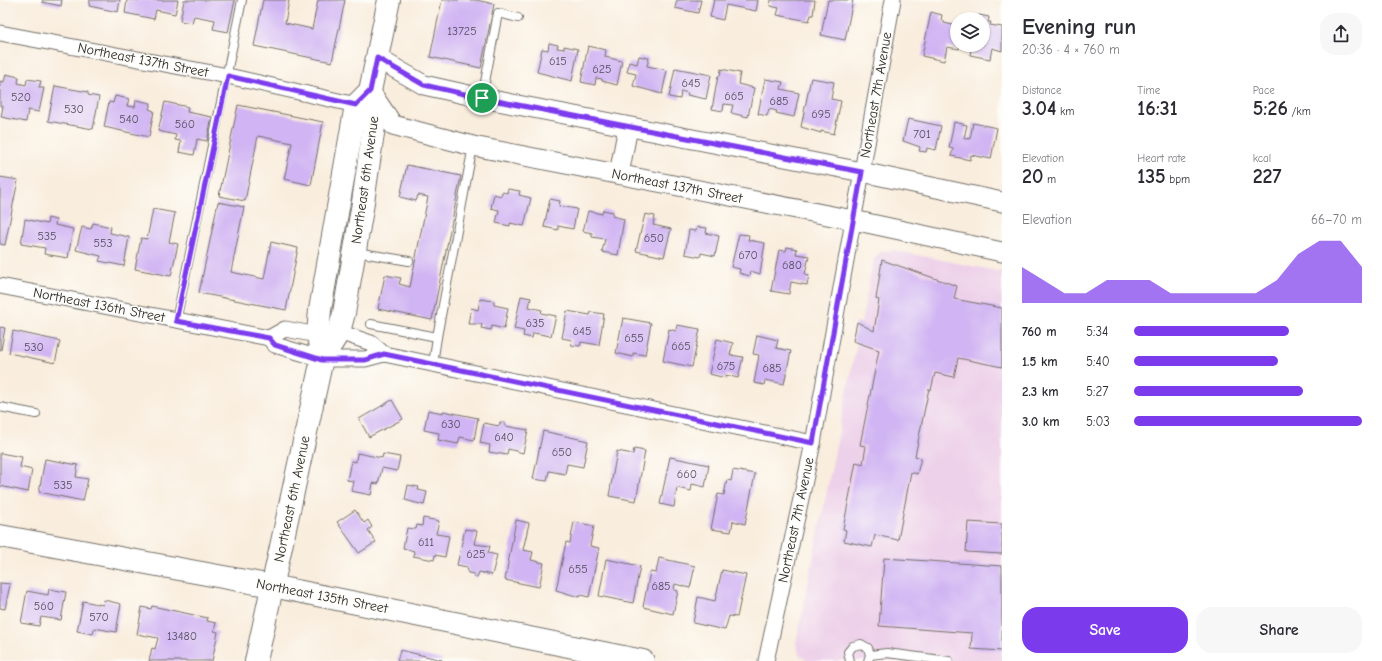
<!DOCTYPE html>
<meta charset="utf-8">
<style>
body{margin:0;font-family:"Comic Neue",sans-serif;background:#f7f7f7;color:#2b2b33;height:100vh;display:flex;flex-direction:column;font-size:15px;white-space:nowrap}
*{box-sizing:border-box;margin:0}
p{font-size:13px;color:#7c7c81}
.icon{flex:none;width:22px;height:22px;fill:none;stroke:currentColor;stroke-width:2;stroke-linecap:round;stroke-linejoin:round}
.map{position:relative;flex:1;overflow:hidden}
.side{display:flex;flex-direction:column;background:#fff;width:380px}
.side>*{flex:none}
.tools{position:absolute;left:950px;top:12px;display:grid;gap:8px}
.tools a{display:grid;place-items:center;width:40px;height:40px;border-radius:50%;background:#fff;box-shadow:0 1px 3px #0004;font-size:20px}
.pin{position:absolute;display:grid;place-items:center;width:34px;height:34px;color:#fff;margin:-17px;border:2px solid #fff;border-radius:50%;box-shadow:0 1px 4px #0007}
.round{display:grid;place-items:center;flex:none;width:42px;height:42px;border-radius:16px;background:#f7f7f7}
.head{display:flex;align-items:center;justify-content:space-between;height:68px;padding:0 20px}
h1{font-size:22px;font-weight:600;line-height:30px}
.figures{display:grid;grid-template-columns:repeat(3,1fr);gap:6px;height:68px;padding:4px 20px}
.figures div{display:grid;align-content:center}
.figures b{font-size:20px;font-weight:600}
.figures small{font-size:11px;font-weight:400}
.figures p{font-size:11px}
.chart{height:112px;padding:8px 20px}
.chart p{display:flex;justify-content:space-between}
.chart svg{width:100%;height:72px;margin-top:4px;fill:#7c3aed;opacity:.7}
.primary-button{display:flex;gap:8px;margin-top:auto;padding:8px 20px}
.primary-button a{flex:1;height:46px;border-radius:16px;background:#7c3aed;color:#fff;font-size:16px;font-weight:600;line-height:46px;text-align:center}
.primary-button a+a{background:#f7f7f7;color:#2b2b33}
ul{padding:0 20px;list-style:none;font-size:13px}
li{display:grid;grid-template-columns:64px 48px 1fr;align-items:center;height:30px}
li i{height:10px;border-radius:5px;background:#7c3aed}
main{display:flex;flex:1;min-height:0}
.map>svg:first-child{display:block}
.built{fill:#edd0e9}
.building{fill:#d0b4f3}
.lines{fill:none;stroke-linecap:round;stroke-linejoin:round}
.service-casing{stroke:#736f69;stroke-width:10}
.minor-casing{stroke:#736f69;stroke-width:17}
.tertiary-casing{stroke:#736f69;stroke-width:21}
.secondary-casing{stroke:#736f69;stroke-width:24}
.service{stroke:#fff;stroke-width:8}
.minor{stroke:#fff;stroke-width:15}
.tertiary{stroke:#fff;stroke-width:19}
.secondary{stroke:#fff;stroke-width:22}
.route-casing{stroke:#fff;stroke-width:8}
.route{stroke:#7c3aed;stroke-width:5}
.labels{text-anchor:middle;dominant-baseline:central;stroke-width:3;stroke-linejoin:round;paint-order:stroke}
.number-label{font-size:12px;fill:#544d5d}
.street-label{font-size:14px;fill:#2b2b2b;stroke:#fdfcf7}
</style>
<main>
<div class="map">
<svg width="1002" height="661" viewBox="0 0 1002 661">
<rect width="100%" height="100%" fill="#fdfcf7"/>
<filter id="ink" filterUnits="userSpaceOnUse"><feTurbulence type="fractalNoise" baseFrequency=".025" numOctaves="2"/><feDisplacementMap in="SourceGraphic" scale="8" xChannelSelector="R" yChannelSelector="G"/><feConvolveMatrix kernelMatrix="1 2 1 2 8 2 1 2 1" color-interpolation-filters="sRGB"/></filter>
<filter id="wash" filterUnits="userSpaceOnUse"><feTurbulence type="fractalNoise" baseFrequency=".012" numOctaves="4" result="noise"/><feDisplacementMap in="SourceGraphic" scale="16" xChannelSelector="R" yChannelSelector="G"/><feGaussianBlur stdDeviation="0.9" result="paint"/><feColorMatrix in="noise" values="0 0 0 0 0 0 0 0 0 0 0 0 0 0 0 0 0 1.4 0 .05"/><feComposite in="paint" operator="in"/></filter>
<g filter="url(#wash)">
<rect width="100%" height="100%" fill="#f9eddd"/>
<polygon class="built" points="892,250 1002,272 1002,661 807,661 799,654 796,643 874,259 881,252"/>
<g id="blocks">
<g class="building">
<polygon points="43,0 62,0 61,6 42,2"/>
<polygon points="90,0 120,0 118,12 89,6"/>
<polygon points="127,0 178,0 175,14 156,10 154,19 125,13"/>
<polygon points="184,0 235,0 228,32 213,29 215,20 194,16 192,23 180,21"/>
<polygon points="263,0 289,0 285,23 312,29 318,0 345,0 332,62 254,46"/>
<polygon points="442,0 476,0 494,4 481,68 430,57"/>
<polygon points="677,0 701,0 698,13 675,8"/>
<polygon points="714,0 758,0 756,11 726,5 723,20 710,17"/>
<polygon points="771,0 815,0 813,15 811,15 809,21 777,15 779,8 770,6"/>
<polygon points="828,0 853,0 845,40 821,35"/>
<polygon points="931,12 942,15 941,20 944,21 944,23 957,26 957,45 960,45 959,49 947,47 944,61 922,56"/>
<polygon points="979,15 989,17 988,22 991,22 990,25 1002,27 1002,51 992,48 990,59 970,55 972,45 983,45 983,19 978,19"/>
<polygon points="549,43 558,45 557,48 564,49 564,46 578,49 572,81 537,72 542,49 548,50"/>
<polygon points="588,46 606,50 605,57 622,61 617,85 602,81 602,79 596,78 595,85 581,82"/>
<polygon points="639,56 649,58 647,66 667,70 662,94 633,86 636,74 627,72 629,62 637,64"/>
<polygon points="675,68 711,75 706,99 687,95 688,93 681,91 680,99 669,97"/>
<polygon points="721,69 740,73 738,84 754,88 748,117 731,113 733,105 724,104 723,111 712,109 718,76 720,76"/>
<polygon points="6,74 19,77 18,83 26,85 27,79 41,81 39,88 44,88 39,112 28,110 26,122 1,117 3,106 0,106 0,81 4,82"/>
<polygon points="811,78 834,82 831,99 841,101 834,134 821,131 821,133 801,127"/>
<polygon points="765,79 783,82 781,89 799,93 794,117 776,113 777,111 769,109 767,116 758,114"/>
<polygon points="55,86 88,92 88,95 99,97 93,129 48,121"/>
<polygon points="115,96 129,99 127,106 135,107 136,100 151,103 149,109 154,111 149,137 104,127 109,102 113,103"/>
<polygon points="165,102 188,107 187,112 212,117 207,141 197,139 194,155 179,152 181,141 175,140 176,135 158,131"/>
<polygon points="238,105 323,122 311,185 284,179 292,143 258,136 245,201 219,196"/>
<polygon points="908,119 941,126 936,150 927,148 926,152 919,151 920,147 903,141"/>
<polygon points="954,122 967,125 964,138 970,139 973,123 997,128 991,159 971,155 970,160 951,156 953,149 949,148"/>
<polygon points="407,165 461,176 432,320 378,309 385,275 401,278 399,284 410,287 428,197 418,195 416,201 400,197"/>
<polygon points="0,177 18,180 5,245 0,244"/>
<polygon points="508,189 520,191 519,195 531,198 524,226 510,223 510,226 496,223 499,210 491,208 494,194 501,196 502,192 507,193"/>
<polygon points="550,199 560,201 559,206 577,209 573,229 558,226 558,230 544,227"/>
<polygon points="218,202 244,207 231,272 264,279 271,242 298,248 286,310 199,293"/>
<polygon points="153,209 175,213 169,242 178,244 171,276 135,269 141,238 147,239"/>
<polygon points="603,210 613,212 612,216 624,219 618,255 602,252 605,239 592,237 592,233 583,231 588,211 602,214"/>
<polygon points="645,214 655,216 653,225 671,229 664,257 636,251"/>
<polygon points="48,218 56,220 55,225 73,229 68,258 44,254 45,248 21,244 25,219 47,224"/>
<polygon points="93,223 111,227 110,233 129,237 124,266 99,261 101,256 76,250 82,227 91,229"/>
<polygon points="697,227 707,228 706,233 719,236 715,256 701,253 700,257 685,254 689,230 696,231"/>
<polygon points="739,234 749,235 748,240 765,243 760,274 751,271 750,276 739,273 740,269 731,267"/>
<polygon points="787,247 797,249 796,254 809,256 805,274 809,275 807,285 791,282 789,294 771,291 779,250 786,251"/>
<polygon points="882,260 957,286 954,299 1002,308 1002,367 958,358 954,377 935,373 931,390 929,389 928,393 915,456 921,458 917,474 911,472 898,540 875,535 872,547 844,541 846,530 843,529 856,462 863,464 866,446 860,445 879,350 853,341 857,322 874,331 879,300 876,299"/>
<polygon points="521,296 531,298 529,307 542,310 541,313 556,316 551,336 533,333 532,338 523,336 524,331 514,329"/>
<polygon points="480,299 494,301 494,305 508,308 504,329 492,326 491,330 481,328 482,324 468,324 471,308 478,310"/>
<polygon points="567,311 590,315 591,312 604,314 599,345 581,342 580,346 571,345 572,340 562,338"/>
<polygon points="623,318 651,323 645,355 633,353 633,357 616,353"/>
<polygon points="677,325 700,329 692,367 663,361 669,329 676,331"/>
<polygon points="0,327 5,328 1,350 0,350"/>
<polygon points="13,331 60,341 55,363 9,353"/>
<polygon points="757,335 778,340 776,348 791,351 784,384 765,380 764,385 754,383 759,355 753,354"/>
<polygon points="717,339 733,343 730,355 743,357 738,378 726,375 726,378 709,374"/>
<polygon points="392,400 403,419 369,437 359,419"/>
<polygon points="428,410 443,413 443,411 478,418 474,440 460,437 458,444 438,440 439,433 424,430"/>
<polygon points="500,422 505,423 505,426 528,430 523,453 508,449 507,455 489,452 490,445 480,443 484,423 499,426"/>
<polygon points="543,431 588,441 583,467 567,464 565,474 549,471 547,481 533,479"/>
<polygon points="634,449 645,451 636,501 609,496 617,451 633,454"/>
<polygon points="0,453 22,457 20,467 32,470 28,492 0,486"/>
<polygon points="357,453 382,458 383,454 400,457 397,471 382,468 378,484 373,483 371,495 351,491 353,481 347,480 351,461 356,462"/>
<polygon points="670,457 709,465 705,487 692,484 691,491 677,488 674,507 660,504"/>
<polygon points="45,459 78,465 76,477 88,479 83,501 39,492"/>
<polygon points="733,470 755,474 745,524 733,521 731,532 711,529 718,494 724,495 727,480 731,481"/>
<polygon points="408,485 419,487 418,490 427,492 424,505 405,500"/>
<polygon points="355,510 364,523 368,520 372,527 368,530 376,542 359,553 337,522"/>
<polygon points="423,518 439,521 436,534 449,536 445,557 435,555 434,560 413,556 414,551 403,548 407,528 416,529 417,525 422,526"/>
<polygon points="516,520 529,523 523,550 533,552 531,560 544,563 539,587 505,580"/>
<polygon points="574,522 594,526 590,546 599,548 589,597 580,595 579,597 556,590 566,542 570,543"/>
<polygon points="968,522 1002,524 1002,554 966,552"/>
<polygon points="465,529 477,531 474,544 490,546 488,553 497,555 492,575 479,572 477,578 474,577 474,574 468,573 467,567 457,565"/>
<polygon points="659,558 695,566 690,588 675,584 674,590 678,591 673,614 643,607 650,572 656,573"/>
<polygon points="884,558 1002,566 1002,651 971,649 972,633 879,626"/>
<polygon points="606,559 640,566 633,603 599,596"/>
<polygon points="722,570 746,575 737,617 729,616 725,630 693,623 698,597 715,601"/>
<polygon points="0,583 10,584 5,609 0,608"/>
<polygon points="49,589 66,592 61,620 41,617 39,626 21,623 27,591 48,595"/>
<polygon points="104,600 121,604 116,632 94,628 93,634 77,631 83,601 103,605"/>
<polygon points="152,606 208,618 207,621 216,623 214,631 218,632 212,661 149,661 152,648 155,649 158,638 137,634 142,607 151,609"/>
<polygon points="400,650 442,660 442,661 397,661"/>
</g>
</g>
</g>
<g filter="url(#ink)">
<use href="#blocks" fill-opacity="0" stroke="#736f69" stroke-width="1"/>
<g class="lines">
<defs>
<g id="service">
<polyline points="482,98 498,13 518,18"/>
<polyline points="356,252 409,261"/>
<polyline points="176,321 242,0"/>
<polyline points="371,324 437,337 473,146"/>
<polyline points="433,364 437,337"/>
<polyline points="0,407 36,414"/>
<polyline points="870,655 887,653 949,661"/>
<polyline points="850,661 848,652 853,646 861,644 868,648 870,655 868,661"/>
</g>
<g id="minor">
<polyline points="0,33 228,76 356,105"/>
<polyline points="0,286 269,338 285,329 318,335"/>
<polyline points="339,332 371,343 384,354"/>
<polyline points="269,338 275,345 322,359 365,359 384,354 813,443"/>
<polyline points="766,661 813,443 893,0"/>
</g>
<g id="tertiary">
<polyline points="377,58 424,85 482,98 862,172 1002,202"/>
<polyline points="372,94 393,125 473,146 853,220 1002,252"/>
<polyline points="619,174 628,127"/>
</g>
<g id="secondary">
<polyline points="322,359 318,335 320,310 356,105 370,91"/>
<polyline points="0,536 272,586 643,661"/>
<polyline points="256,661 322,359 339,332 344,313 362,209 376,113 370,91 389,0"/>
</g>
</defs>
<use href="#service" class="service-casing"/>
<use href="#minor" class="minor-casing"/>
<use href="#tertiary" class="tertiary-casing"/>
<use href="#secondary" class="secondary-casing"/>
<use href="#service" class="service"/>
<use href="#minor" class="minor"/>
<use href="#tertiary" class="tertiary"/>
<use href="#secondary" class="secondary"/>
</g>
</g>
<g class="lines" filter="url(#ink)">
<defs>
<polygon id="route" points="377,58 424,85 482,98 862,172 813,443 384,354 365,360 322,360 275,345 269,338 176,321 228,76 356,105 370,91"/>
</defs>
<use href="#route" class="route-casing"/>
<use href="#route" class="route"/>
</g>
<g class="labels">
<g class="number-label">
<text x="462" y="31">13725</text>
<text x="558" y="61">615</text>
<text x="602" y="69">625</text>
<text x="691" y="83">645</text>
<text x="734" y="96">665</text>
<text x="21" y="97">520</text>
<text x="779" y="101">685</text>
<text x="74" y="109">530</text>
<text x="821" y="114">695</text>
<text x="129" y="119">540</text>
<text x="185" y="124">560</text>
<text x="922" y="134">701</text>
<text x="47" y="236">535</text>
<text x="654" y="238">650</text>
<text x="103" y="243">553</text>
<text x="748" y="255">670</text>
<text x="792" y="265">680</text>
<text x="535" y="323">635</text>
<text x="582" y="331">645</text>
<text x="634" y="338">655</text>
<text x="681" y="346">665</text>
<text x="34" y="347">530</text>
<text x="726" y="366">675</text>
<text x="772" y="368">685</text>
<text x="451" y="424">630</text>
<text x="504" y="437">640</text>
<text x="562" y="452">650</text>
<text x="687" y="474">660</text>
<text x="63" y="485">535</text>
<text x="426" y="542">611</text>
<text x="476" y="554">625</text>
<text x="578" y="569">655</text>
<text x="661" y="586">685</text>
<text x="44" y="606">560</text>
<text x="99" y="617">570</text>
<text x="182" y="636">13480</text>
</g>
<g class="street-label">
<text transform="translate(143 60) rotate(11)">Northeast 137th Street</text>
<text transform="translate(876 95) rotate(-80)">Northeast 7th Avenue</text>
<text transform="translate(365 180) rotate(-82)">Northeast 6th Avenue</text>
<text transform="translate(677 186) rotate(11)">Northeast 137th Street</text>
<text transform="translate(99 305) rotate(11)">Northeast 136th Street</text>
<text transform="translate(292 499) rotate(-78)">Northeast 6th Avenue</text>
<text transform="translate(796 520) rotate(-78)">Northeast 7th Avenue</text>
<text transform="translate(322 596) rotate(11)">Northeast 135th Street</text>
</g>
</g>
</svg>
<div class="tools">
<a><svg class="icon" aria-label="layers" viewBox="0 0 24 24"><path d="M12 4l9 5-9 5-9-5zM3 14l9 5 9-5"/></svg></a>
</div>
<div class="pin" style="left:482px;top:98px;background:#1e9e55"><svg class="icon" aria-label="arrive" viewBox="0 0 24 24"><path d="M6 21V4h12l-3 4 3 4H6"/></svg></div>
</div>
<section class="side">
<div class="head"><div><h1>Evening run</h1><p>20:36 · 4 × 760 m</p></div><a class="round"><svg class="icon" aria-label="share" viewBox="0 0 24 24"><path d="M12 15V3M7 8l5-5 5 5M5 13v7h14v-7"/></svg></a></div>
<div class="figures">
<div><p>Distance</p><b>3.04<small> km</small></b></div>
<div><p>Time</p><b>16:31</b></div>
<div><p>Pace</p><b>5:26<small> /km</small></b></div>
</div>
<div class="figures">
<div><p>Elevation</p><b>20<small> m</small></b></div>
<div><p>Heart rate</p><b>135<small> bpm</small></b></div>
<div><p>kcal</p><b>227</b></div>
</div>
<div class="chart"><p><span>Elevation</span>66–70 m</p>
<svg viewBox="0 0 160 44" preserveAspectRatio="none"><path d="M0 44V22L10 30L20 38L30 38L40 30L50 30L60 30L70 38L80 38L90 38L100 38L110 38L120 30L130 14L140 6L150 6L160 22V44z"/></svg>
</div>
<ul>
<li><b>760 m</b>5:34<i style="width:68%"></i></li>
<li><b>1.5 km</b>5:40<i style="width:63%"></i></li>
<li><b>2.3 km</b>5:27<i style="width:74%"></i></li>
<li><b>3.0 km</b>5:03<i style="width:100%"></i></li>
</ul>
<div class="primary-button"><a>Save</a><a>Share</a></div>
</section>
</main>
